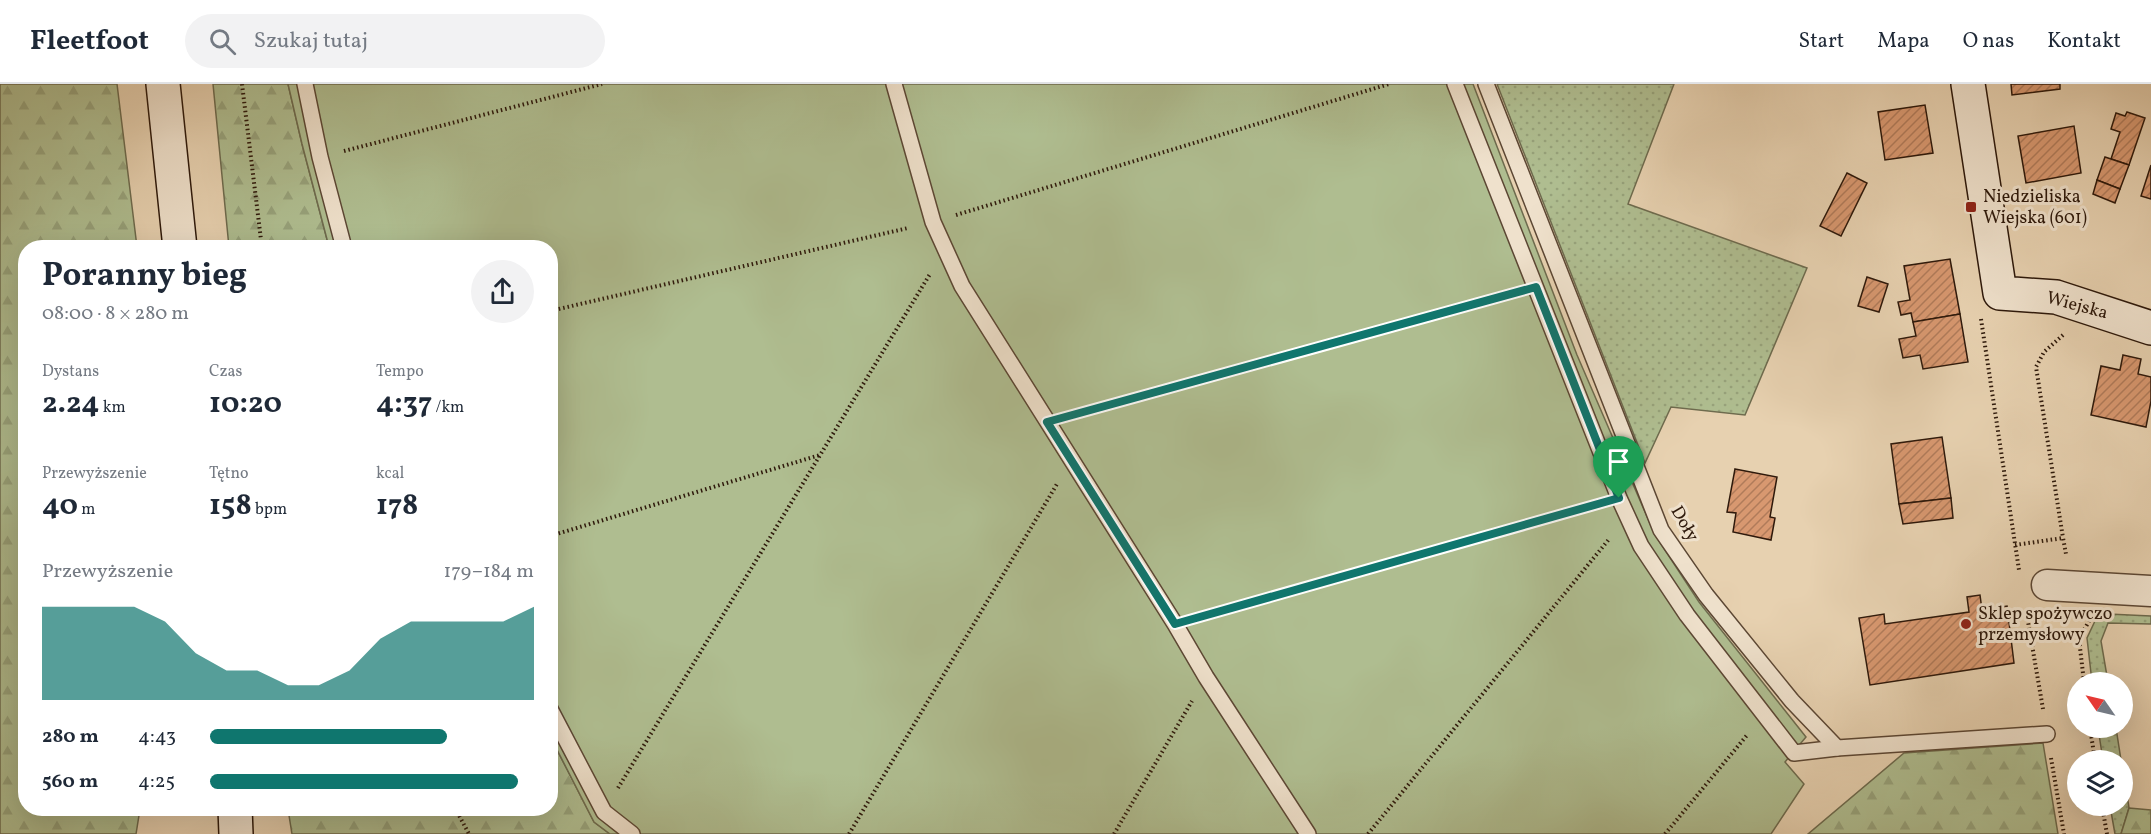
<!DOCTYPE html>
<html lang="pl">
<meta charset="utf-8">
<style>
body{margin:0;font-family:Vollkorn,serif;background:#f2f2f3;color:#1f2937;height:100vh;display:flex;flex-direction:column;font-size:22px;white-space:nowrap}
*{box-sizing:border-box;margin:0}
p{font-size:20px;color:#747a83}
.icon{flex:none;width:33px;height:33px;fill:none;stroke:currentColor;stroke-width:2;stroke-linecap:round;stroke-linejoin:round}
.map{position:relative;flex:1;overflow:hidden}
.panel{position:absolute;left:18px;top:156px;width:540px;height:576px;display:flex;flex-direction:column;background:#fff;border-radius:24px;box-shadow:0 6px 24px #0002}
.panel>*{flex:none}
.needle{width:39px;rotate:304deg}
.buttons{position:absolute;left:2067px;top:588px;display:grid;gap:12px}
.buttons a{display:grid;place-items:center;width:66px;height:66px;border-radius:50%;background:#fff;box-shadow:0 6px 24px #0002;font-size:30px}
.pin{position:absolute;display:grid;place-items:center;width:51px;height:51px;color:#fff;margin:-62px -26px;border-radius:50% 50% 50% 0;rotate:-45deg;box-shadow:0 0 6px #0007}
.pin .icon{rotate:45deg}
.round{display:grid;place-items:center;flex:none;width:63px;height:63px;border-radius:32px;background:#f2f2f3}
.headline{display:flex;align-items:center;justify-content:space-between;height:102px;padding:0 24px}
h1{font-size:33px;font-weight:700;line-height:45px}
.stats{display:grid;grid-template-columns:repeat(3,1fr);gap:9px;height:102px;padding:6px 24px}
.stats div{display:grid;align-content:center}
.stats b{font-size:30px;font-weight:700}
.stats small{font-size:16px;font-weight:400}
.stats p{font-size:16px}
.chart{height:168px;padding:12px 24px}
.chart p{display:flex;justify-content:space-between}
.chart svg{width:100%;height:108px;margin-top:6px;fill:#0f766e;opacity:.7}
ul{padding:0 24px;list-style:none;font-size:20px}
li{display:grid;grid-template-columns:96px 72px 1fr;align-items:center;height:45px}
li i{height:15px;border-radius:8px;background:#0f766e}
header{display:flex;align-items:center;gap:36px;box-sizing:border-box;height:84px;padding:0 30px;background:#fff;border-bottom:2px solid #e0e1e3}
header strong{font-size:28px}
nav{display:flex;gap:33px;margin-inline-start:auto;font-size:21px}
.search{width:420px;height:54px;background:#f2f2f3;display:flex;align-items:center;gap:15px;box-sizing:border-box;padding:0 21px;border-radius:33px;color:#747a83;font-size:22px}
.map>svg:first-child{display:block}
.grass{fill:url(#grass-dots);stroke:#6e6b4e;stroke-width:1.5}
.forest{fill:url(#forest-firs);stroke:#6e6b4e;stroke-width:1.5}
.garden{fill:#afbd90;stroke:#6e6b4e;stroke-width:1.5}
.building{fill:url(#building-hatch);stroke:#2e190b;stroke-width:1.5}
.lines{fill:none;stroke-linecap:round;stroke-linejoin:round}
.lane-casing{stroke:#5c4734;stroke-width:18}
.street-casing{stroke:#5c4734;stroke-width:33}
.secondary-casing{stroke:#2e190b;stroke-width:36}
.path{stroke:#2e190b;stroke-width:4;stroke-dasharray:1.5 3;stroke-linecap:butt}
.lane{stroke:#efe1cc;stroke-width:15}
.street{stroke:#efe1cc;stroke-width:30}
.secondary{stroke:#efe1cc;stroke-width:33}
.route-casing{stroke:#fff;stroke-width:12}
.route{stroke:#0f766e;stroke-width:8}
.poi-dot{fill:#8f2418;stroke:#efe1cc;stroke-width:2}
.labels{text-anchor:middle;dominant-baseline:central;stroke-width:6;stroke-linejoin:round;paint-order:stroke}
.poi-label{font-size:18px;fill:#2e190b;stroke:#efe1cc;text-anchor:start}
.street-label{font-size:18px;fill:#2e190b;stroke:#efe1cc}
</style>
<header>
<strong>Fleetfoot</strong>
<div class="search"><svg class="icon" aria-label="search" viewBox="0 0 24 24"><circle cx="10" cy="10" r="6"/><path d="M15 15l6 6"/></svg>Szukaj tutaj</div>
<nav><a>Start</a><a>Mapa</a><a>O nas</a><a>Kontakt</a></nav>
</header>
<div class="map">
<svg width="2151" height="750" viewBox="0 0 2151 750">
<defs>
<pattern id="grass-dots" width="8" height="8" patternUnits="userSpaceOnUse" patternTransform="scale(1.5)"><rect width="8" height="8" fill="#afbd90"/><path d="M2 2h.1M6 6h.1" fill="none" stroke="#97a27b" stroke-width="1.8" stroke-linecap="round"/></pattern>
<pattern id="forest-firs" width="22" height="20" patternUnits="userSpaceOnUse" patternTransform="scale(1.5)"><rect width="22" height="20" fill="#afbd90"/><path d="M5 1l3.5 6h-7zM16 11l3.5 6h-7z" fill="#97a27b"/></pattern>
<pattern id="building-hatch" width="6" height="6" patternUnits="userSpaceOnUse" patternTransform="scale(1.5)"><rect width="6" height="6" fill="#d89870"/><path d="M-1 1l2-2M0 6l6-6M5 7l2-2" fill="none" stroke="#b07b5a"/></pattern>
</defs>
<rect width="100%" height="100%" fill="#e7d1b0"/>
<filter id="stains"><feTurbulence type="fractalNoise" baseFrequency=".00333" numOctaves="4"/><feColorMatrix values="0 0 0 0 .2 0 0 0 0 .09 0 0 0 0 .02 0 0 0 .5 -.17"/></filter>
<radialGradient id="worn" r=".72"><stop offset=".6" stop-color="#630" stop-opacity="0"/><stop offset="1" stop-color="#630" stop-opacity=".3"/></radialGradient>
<g class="grass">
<polygon points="1497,0 1674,0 1628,120 1807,184 1745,331 1671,323 1645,379"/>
<polygon points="2108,530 2151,532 2151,540 2108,539 2101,557 2108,598 2092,598 2087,554 2095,537"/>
<polygon points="2098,644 2116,644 2121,676 2103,676"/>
<polygon points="2123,684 2129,724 2121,750 2115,750 2110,722 2122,722"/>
</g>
<g class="forest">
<polygon points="0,0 117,0 137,163 26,164 26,724 140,725 136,750 0,750"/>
<polygon points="213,0 288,0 302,60 329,163 229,163"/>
<polygon points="551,654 594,738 610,750 292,750 288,725 550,724"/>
<polygon points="2043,659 2058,750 1808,750 1904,669"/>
<polygon points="2129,724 2151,726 2151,750 2121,750"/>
</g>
<polygon class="garden" points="288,0 1473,0 1577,271 1655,451 1699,518 1806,653 1785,678 1804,700 1771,750 610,750 594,738 551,654 550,164 329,163 302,60"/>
<g class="building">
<polygon points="2011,0 2060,0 2060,5 2012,11"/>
<polygon points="1925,21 1933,69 1885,76 1878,28"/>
<polygon points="2127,28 2145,34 2129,81 2111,75 2120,48 2111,45 2116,29 2125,32"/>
<polygon points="2074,42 2081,89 2026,99 2018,52"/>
<polygon points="2105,73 2129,81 2120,105 2097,96"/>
<polygon points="2151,81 2151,115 2141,112"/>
<polygon points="1847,89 1867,99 1841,152 1820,142"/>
<polygon points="2097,96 2120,105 2115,119 2093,110"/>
<polygon points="1950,175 1960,230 1913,238 1911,229 1901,231 1898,218 1910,216 1904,182"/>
<polygon points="1867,193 1888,200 1879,228 1858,222"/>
<polygon points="1960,230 1968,278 1923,285 1920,271 1903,274 1899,255 1916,252 1913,238"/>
<polygon points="2123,271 2141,275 2138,290 2151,293 2151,317 2146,343 2091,331 2101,282 2120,286"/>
<polygon points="1942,353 1951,414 1899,420 1891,360"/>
<polygon points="1735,385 1777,393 1770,433 1775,434 1771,456 1733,448 1736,429 1727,428"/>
<polygon points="1951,414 1953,434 1903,440 1899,420"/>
<polygon points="1980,511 1982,526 2007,522 2014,579 1870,601 1859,534 1884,530 1885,540 1969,528 1967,513"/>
</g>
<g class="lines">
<defs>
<g id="lane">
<polyline points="305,0 320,73 344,164"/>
<polyline points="894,0 933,138 962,202 1175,540 1206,593 1308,750"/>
<polyline points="1455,0 1619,414 1641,462 1687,531 1794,669 1837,664"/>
<polyline points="1486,0 1661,446 1706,511 1792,617 1837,664 2047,650"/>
<polyline points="550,625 604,728 632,750"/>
</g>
<polyline id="street" points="2047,501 2151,507"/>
<g id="secondary">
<polyline points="163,0 180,164"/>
<polyline points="1968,0 2000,209 2056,213 2151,244"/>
<polyline points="235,724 236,750"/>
</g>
</defs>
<use href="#lane" class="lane-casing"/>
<use href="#street" class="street-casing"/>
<use href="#secondary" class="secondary-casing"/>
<g class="path">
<polyline points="242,0 262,164"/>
<polyline points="344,67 602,0"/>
<polyline points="956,131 1389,0"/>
<polyline points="550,227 908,144"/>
<polyline points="1981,235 2019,486"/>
<polyline points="2063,251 2044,268 2036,283 2063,454"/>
<polyline points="1071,332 1512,210"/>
<polyline points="550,452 820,371"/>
<polyline points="2015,461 2063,454 2066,470"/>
<polyline points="2026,526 2043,625"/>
<polyline points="1198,533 1595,420"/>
<polyline points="2084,598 2079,555 2089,537"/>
<polyline points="2090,644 2095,676"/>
<polyline points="2051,674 2064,750"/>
<polyline points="618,704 930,190"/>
<polyline points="2102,722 2107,750"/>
<polyline points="455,724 469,750"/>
<polyline points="849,750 1057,400"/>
<polyline points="1114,750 1192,617"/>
<polyline points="1368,750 1610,454"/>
<polyline points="1665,750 1748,650"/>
</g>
<use href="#lane" class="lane"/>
<use href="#street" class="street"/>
<use href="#secondary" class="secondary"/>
</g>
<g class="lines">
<defs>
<polygon id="route" points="1536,203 1619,414 1175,540 1047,338"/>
</defs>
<use href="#route" class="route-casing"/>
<use href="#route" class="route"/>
</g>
<g class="poi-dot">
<rect x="1965" y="117" width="12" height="12" rx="3"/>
<circle cx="1966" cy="540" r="6"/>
</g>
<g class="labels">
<g class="poi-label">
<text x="1983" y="113">Niedzieliska<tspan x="1983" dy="21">Wiejska (601)</tspan></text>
<text x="1978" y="530">Sklep spożywczo<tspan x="1978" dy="21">przemysłowy</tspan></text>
</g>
<g class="street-label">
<text transform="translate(2077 222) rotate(15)">Wiejska</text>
<text transform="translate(1684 440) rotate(60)">Doły</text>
</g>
</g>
<rect width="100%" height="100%" filter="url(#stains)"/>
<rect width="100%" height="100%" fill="url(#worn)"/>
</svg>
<div class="buttons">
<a><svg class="needle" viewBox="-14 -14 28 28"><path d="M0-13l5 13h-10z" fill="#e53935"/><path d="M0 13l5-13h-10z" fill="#747a83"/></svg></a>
<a><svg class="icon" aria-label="layers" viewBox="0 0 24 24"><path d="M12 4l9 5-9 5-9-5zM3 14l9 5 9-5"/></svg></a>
</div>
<div class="pin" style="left:1619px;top:414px;background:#1e9e55"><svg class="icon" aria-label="arrive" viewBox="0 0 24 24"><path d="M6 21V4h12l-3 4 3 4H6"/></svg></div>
<section class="panel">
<div class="headline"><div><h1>Poranny bieg</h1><p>08:00 · 8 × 280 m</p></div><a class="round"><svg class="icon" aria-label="share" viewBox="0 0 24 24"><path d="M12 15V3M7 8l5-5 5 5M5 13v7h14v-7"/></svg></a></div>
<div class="stats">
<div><p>Dystans</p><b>2.24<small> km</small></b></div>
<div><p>Czas</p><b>10:20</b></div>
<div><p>Tempo</p><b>4:37<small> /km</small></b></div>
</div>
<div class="stats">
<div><p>Przewyższenie</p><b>40<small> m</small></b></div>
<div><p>Tętno</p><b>158<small> bpm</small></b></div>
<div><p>kcal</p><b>178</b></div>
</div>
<div class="chart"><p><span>Przewyższenie</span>179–184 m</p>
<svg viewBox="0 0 160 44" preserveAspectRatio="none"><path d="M0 44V6L10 6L20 6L30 6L40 12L50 25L60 32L70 32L80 38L90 38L100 32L110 19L120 12L130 12L140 12L150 12L160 6V44z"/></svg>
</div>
<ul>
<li><b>280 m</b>4:43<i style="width:73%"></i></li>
<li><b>560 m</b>4:25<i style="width:95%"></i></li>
</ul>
</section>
</div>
